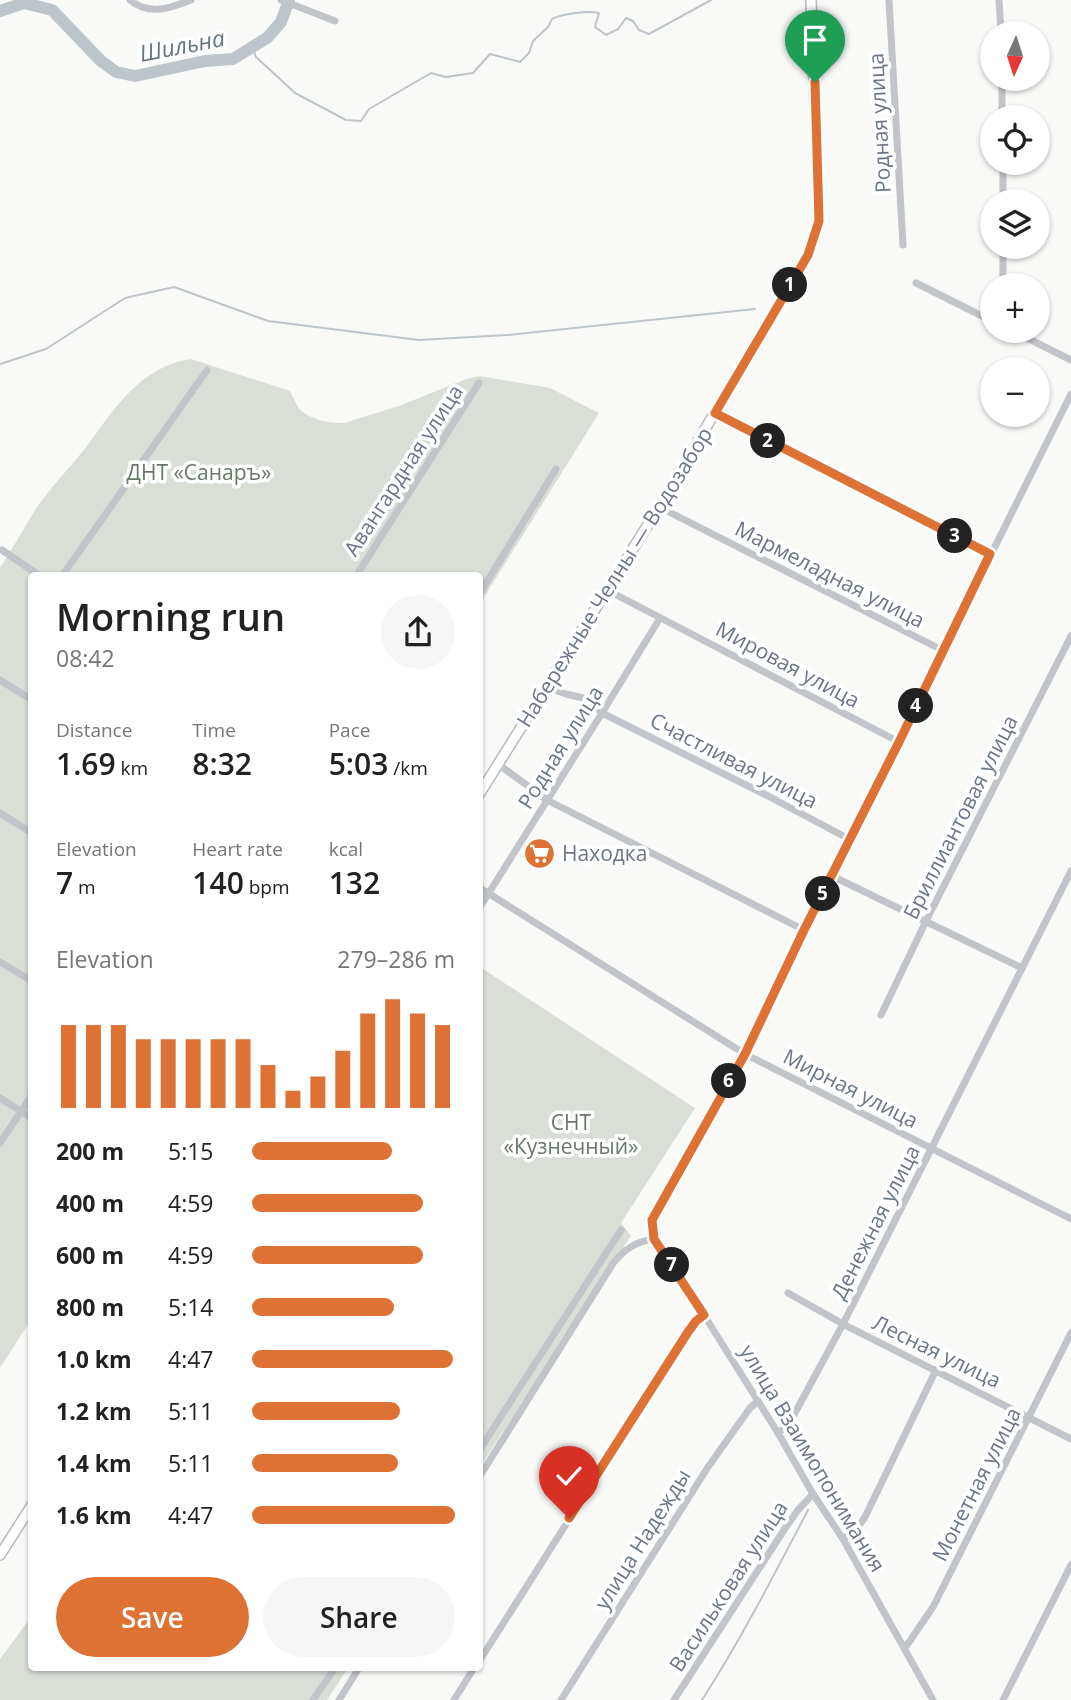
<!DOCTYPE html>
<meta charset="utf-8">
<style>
body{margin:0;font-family:"Open Sans",sans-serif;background:#f6f6f6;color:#222;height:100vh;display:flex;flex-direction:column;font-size:26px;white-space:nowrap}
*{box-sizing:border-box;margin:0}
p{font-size:23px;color:#767676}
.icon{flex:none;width:38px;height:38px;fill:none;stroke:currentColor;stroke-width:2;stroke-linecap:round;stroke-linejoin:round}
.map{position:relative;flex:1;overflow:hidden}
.drawer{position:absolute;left:28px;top:572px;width:455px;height:1099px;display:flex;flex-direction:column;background:#fff;border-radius:7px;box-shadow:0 2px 5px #0004}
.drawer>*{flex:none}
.needle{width:46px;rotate:183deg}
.tools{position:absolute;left:980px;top:21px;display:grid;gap:14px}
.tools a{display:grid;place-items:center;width:70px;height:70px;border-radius:50%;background:#fff;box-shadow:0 2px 5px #0004;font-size:35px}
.pin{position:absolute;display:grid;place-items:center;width:60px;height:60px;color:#fff;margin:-72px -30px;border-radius:50% 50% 50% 0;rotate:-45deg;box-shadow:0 0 7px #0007}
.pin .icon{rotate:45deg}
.km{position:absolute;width:35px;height:35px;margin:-18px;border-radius:50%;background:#222;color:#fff;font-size:19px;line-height:35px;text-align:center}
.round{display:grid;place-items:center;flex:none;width:74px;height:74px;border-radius:37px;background:#f6f6f6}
.headline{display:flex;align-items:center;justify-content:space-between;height:119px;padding:0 28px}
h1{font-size:38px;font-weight:600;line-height:52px}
.metrics{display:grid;grid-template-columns:repeat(3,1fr);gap:10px;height:119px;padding:7px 28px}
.metrics div{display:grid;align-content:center}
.metrics b{font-size:30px;font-weight:600}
.metrics small{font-size:19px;font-weight:400}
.metrics p{font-size:19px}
.chart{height:196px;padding:14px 28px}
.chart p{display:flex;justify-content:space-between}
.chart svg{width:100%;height:126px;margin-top:7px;stroke:#dd7234;stroke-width:6}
.primary-button{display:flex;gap:14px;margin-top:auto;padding:14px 28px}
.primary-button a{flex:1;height:80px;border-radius:42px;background:#dd7234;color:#fff;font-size:28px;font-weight:600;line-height:80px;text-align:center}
.primary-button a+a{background:#f6f6f6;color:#222}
ul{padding:0 28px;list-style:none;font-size:23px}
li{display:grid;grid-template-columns:112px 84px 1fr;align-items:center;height:52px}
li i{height:18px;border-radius:9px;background:#dd7234}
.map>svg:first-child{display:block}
.green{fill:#d9ded7}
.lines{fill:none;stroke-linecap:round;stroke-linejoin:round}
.stream{stroke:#bdc5cb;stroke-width:2}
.river{stroke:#bdc5cb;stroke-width:12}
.major-casing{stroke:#b7babf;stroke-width:12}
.minor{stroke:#c1c4c9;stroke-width:7}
.major{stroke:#fff;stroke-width:9}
.route-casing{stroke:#fff;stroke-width:14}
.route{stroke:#dd7234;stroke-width:9}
.labels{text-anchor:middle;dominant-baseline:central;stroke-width:7;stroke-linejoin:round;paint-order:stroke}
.street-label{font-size:21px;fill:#6a7687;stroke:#fff}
.park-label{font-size:21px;fill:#667a65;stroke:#fff}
.poi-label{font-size:21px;fill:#6a7687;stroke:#fff;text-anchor:start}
.water-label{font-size:23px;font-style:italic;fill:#667782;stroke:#fff}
</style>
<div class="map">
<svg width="1071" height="1700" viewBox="0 0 1071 1700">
<rect width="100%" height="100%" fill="#f9faf8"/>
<g class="green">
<path d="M191 359 290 391 299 409 307 415 319 420 333 423H344L399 406 466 379 480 376 550 388 599 413 480 604V576H32V1318L0 1368V568C14 547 25 525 39 504 54 484 71 466 87 446 114 409 141 366 191 359Z"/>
<polygon points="480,967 695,1108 621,1223 631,1236 480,1467"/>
<polygon points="31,1617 32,1668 348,1668 327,1700 0,1700 0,1659"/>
</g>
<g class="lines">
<g class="stream">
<path d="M252 47 256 57 295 93 346 120 361 121 369 109 431 73 446 77 473 73 490 54 520 62 529 53 533 41 548 27 552 19C562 14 588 10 599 13L595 27 606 35 618 29 626 18 633 21 639 30 649 34 711 0"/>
<polyline points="0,364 46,349 125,298 174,287 268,321 419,340 507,335 755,309"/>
<path d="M702 1700C741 1639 774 1575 808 1510"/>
</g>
<polyline class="river" points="0,11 24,3 52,10 101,61 116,72 135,76 205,61 233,59 267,38 281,22 289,0"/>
<defs>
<g id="major">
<polyline points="480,793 659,507 808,255 819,221 811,0"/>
<polyline points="0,1555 32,1505"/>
</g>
</defs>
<use href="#major" class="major-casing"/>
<g class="minor">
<path d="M130 0C149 16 171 8 191 0"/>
<polyline points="281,0 335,21"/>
<polyline points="889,0 903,245"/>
<polyline points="999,0 1001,33"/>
<polyline points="1002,79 1002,117"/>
<polyline points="1003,163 1003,201"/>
<polyline points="1003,247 1003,285"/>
<polyline points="916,283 992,321"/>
<polyline points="1013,331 1071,360"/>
<polyline points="715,413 991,554"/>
<polyline points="659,507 944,651"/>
<polyline points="2,550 40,576"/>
<polyline points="62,576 207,370"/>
<polyline points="356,576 479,383"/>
<polyline points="607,590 899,742"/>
<polyline points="480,593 556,469"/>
<polyline points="0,680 32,700"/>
<polyline points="547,687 566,694 588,699 602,713 768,796 849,839"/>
<polyline points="498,764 547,800 804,930"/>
<polyline points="0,813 32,833"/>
<polyline points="832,876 1022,968"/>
<polyline points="480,888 745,1054 1071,1219"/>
<polyline points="480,907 602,713 660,618"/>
<polyline points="0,962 32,981"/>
<polyline points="881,1015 926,921 1071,636"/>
<polyline points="0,1098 32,1118"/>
<polyline points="0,1143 32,1095"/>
<polyline points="788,1293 843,1324 1071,1439"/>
<polyline points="778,1433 789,1424 843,1324 1071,871"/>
<polyline points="480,1449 621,1230"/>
<path d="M480 1476 614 1262C626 1248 637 1241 655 1239"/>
<polyline points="843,1539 856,1530 865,1517 936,1370"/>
<polyline points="905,1648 933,1607 1071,1333"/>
<polyline points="480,1660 688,1332 696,1321 704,1315"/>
<polyline points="313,1700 335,1668"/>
<polyline points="339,1700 359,1668"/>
<polyline points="454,1700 474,1668"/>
<polyline points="561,1700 708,1467 750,1408 758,1401"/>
<polyline points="674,1700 784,1530 798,1510 813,1494"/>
<polyline points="933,1700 843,1539 813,1494 778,1433 704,1315 655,1239 652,1220 745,1054 804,930 1071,394"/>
<polyline points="1003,1700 1071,1565"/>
</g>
<use href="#major" class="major"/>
</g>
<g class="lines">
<defs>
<polyline id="route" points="569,1518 688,1332 696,1321 704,1315 654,1239 652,1220 745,1054 804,930 899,742 990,554 715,413 808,255 819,221 815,82"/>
</defs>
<use href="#route" class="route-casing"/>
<use href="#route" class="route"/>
</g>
<defs>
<symbol id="supermarket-disc" viewBox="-11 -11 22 22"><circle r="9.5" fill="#dd7234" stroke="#fff"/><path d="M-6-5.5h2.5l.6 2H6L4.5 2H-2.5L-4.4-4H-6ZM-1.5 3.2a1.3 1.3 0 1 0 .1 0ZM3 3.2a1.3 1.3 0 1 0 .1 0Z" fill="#fff"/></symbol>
</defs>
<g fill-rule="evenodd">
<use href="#supermarket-disc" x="522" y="836" width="35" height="35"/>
</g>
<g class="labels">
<g class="street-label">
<text transform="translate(879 123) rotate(-93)">Родная улица</text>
<text transform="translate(403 470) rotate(-57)">Авангардная улица</text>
<text transform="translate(830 574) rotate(27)">Мармеладная улица</text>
<text transform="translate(614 577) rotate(-58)">Набережные Челны — Водозабор</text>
<text transform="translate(788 664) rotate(28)">Мировая улица</text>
<text transform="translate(560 747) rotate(-58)">Родная улица</text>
<text transform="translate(734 760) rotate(27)">Счастливая улица</text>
<text transform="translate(960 817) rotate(-63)">Бриллиантовая улица</text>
<text transform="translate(851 1088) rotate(27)">Мирная улица</text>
<text transform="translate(875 1222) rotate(-63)">Денежная улица</text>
<text transform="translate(937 1351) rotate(26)">Лесная улица</text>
<text transform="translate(813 1458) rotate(59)">улица Взаимопонимания</text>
<text transform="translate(976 1484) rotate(-63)">Монетная улица</text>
<text transform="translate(642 1539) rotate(-58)">улица Надежды</text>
<text transform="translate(728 1586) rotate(-57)">Васильковая улица</text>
</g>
<g class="park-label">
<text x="199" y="472">ДНТ «Санаръ»</text>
<text x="571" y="1122">СНТ<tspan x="571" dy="24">«Кузнечный»</tspan></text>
</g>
<g class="poi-label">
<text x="562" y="853">Находка</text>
</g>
<g class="water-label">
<text transform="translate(182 45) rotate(-11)">Шильна</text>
</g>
</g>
</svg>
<div class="tools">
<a><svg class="needle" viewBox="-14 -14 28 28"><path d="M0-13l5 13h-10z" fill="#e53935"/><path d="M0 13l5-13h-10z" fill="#767676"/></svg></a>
<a><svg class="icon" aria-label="locate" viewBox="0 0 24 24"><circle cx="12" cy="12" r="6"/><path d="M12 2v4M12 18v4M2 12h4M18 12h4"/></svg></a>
<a><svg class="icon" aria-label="layers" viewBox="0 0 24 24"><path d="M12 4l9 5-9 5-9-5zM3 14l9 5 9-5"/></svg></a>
<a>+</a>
<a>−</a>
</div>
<div class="pin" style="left:815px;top:82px;background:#1e9e55"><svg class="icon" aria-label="arrive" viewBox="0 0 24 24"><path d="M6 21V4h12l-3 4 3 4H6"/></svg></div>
<div class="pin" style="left:569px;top:1518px;background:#d93025"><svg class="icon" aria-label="check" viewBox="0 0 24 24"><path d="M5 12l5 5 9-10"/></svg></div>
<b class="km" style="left:790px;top:285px">1</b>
<b class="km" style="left:768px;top:441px">2</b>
<b class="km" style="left:955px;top:536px">3</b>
<b class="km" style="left:916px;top:706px">4</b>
<b class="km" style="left:823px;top:894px">5</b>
<b class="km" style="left:729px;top:1081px">6</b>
<b class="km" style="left:672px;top:1265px">7</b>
<section class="drawer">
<div class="headline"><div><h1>Morning run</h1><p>08:42</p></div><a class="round"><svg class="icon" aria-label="share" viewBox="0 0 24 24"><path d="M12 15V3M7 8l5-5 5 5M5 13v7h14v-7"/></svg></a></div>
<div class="metrics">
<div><p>Distance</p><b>1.69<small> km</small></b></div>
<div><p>Time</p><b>8:32</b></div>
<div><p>Pace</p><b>5:03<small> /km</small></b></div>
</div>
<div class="metrics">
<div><p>Elevation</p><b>7<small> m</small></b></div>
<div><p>Heart rate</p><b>140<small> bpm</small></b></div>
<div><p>kcal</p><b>132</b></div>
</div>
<div class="chart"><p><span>Elevation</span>279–286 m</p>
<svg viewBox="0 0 160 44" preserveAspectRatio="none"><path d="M5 44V15M15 44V15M25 44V15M35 44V20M45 44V20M55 44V20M65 44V20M75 44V20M85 44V29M95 44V38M105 44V33M115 44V24M125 44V11M135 44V6M145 44V11M155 44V15"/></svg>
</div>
<ul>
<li><b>200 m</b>5:15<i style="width:69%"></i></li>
<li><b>400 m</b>4:59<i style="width:84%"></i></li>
<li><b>600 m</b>4:59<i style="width:84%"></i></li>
<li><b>800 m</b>5:14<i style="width:70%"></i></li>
<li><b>1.0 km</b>4:47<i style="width:99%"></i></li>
<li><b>1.2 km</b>5:11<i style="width:73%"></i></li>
<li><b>1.4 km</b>5:11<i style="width:72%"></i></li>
<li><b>1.6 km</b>4:47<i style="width:100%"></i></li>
</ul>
<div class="primary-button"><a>Save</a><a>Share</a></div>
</section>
</div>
